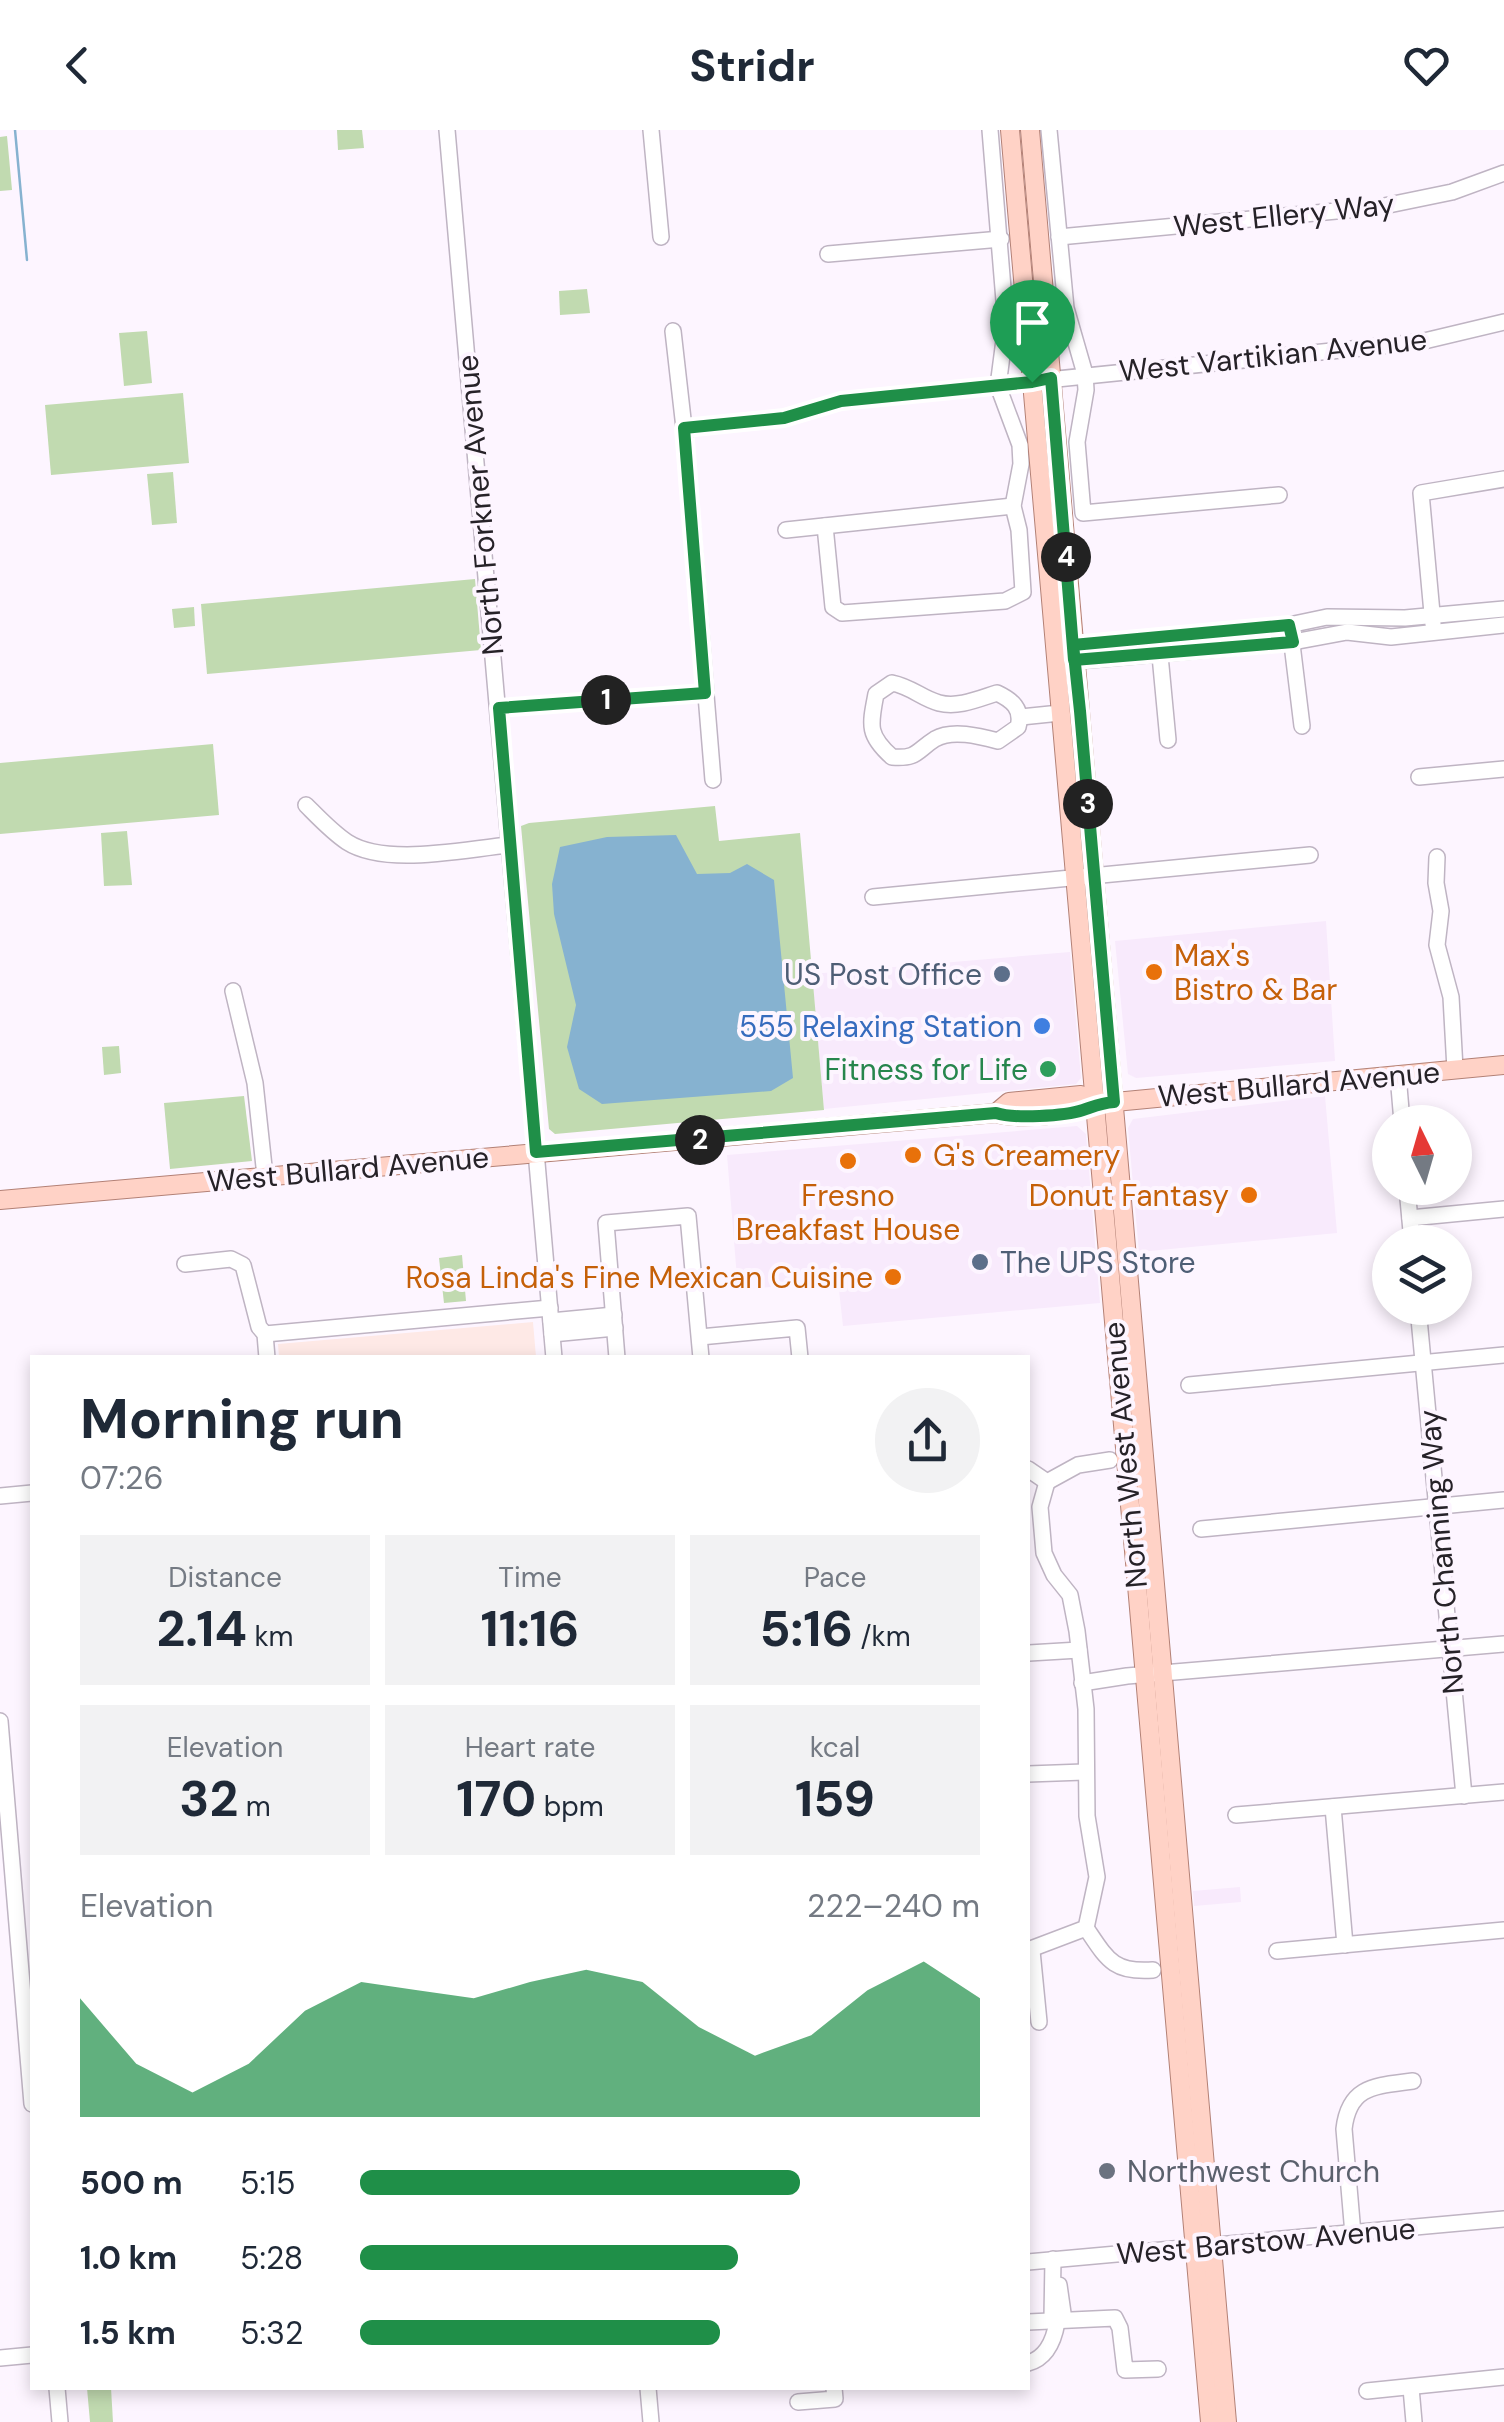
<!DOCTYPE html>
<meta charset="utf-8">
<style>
body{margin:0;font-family:"DM Sans",sans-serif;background:#f2f2f3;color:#1f2937;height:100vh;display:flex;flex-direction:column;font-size:38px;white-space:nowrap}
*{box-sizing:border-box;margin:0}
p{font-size:32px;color:#747a83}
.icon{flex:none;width:55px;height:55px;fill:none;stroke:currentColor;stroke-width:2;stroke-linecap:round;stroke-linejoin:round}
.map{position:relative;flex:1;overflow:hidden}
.sheet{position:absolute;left:30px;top:1225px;width:1000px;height:1035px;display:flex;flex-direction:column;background:#fff;border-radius:0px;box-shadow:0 5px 15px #0003}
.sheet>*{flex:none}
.needle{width:65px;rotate:355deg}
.controls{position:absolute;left:1372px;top:975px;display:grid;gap:20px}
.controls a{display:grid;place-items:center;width:100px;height:100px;border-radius:50%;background:#fff;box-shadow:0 5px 15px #0003;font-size:50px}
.pin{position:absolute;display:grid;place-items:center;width:85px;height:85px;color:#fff;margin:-102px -42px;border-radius:50% 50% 50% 0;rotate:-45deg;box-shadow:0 0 10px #0007}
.pin .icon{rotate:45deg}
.km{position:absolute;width:50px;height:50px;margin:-25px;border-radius:50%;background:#222;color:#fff;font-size:28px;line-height:50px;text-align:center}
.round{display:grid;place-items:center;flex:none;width:105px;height:105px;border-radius:52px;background:#f2f2f3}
.headline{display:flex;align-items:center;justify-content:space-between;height:170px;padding:0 50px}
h1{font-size:55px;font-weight:700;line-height:75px}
.stats{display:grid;grid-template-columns:repeat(3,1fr);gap:15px;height:170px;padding:10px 50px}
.stats div{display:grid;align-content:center;border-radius:0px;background:#f2f2f3;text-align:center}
.stats b{font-size:50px;font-weight:700}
.stats small{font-size:28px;font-weight:400}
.stats p{font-size:28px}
.chart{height:280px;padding:20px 50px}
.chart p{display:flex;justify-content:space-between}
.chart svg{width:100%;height:180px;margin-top:10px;fill:#1f8f48;opacity:.7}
ul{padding:0 50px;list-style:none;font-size:32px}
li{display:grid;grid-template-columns:160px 120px 1fr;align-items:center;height:75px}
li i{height:25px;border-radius:12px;background:#1f8f48}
header{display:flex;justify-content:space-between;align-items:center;height:130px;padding:0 50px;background:#fff;font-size:45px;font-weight:700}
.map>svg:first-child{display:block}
.built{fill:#f8eafc}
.education{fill:#fee9e6}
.green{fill:#c1dab0}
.water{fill:#86b2d0}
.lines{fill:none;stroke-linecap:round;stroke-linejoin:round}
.stream{stroke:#86b2d0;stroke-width:2.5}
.minor-casing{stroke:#bfb4c3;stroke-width:18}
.major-casing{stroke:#b38176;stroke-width:20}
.minor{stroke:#fff;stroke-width:15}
.major{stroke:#ffd2c6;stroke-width:18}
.route-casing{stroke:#fff;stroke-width:20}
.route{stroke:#1f8f48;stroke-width:12}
.food-dot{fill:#e8710a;stroke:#fdf5ff;stroke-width:4}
.service-dot{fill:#5c6f8a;stroke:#fdf5ff;stroke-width:4}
.shop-dot{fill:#3f7fe0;stroke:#fdf5ff;stroke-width:4}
.leisure-dot{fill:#2e9e5b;stroke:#fdf5ff;stroke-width:4}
.worship-dot{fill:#6b7280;stroke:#fdf5ff;stroke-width:4}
.labels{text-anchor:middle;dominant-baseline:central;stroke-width:8;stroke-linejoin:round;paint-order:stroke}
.street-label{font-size:30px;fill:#262228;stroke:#fdf5ff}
.food-label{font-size:30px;fill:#c56008;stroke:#fdf5ff;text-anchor:start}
.service-label{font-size:30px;fill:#4e5e75;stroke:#fdf5ff;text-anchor:end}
.shop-label{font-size:30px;fill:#366cbe;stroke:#fdf5ff;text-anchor:end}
.leisure-label{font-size:30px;fill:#27864d;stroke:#fdf5ff;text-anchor:end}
.worship-label{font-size:30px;fill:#5b616d;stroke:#fdf5ff;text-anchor:start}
</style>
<header><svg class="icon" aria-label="back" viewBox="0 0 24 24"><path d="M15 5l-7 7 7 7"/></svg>Stridr<svg class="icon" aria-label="heart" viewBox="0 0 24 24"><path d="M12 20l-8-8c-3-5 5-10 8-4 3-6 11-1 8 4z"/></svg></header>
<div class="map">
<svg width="1504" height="2292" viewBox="0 0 1504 2292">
<rect width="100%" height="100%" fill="#fdf5ff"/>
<g class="built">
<polygon points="1326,791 1335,931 1136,948 1128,944 1115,811"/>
<polygon points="1070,822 1081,948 1076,954 824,979 812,844"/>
<polygon points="1325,966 1337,1103 1139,1122 1128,998 1133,989"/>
<polygon points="1077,996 1086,1004 1100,1173 843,1196 838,1151 738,1160 727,1025"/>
<polygon points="1240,1757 1241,1772 1194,1776 1193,1761"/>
</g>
<polygon class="education" points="533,1192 536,1227 279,1227 278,1214"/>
<g class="green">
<polygon points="337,0 362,0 364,18 338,20"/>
<polygon points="7,6 12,60 0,61 0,7"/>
<polygon points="587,159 590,183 560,185 559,161"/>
<polygon points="147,201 152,253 124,256 119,203"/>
<polygon points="183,263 189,333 51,345 45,275"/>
<polygon points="173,342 177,393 152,395 147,344"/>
<polygon points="475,449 481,520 207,544 201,474"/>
<polygon points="194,477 195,496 174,498 172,479"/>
<polygon points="213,614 219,685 0,704 0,633"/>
<polygon points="715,676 719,711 800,703 824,980 555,1004 549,999 521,696 529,693"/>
<polygon points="127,701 132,755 104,756 101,703"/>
<polygon points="119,916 121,943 104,945 102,917"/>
<polygon points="244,966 252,1031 170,1039 164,973"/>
<polygon points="462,1125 466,1171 444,1173 439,1128"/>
<polygon points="87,2258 111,2258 113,2292 90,2292"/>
</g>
<polygon class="water" points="676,705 697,744 730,743 747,734 774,750 793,948 771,961 602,974 579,959 567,917 576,875 554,784 552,754 560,717 607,707"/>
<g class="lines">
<polyline class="stream" points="15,0 27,130"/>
<defs>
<g id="minor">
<polyline points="447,0 554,1228"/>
<polyline points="651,0 661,107"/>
<polyline points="1049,0 1066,178 1085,244 1086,260 1077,312 1083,383 1279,365"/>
<polyline points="1059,107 1379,77 1452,62 1504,43"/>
<polyline points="828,124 1001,109"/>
<polyline points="673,201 684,298 713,650"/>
<polyline points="684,298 784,288 841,271 1420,212 1504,192"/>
<polyline points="825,396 833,477 842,483 1005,471 1023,462 1019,400 1013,376 1021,334 1020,315 998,256 1006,195 990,0"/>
<polyline points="786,400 1013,376"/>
<polyline points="1433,494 1421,363 1504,349"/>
<polyline points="1291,506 1302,596"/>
<polyline points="1159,515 1168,610"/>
<polyline points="1065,516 1289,495 1327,487 1405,488 1504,479"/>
<polyline points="1066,532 1293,512 1347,502 1391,507 1504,495"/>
<path d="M892 553C912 557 921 568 939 573 958 578 978 569 997 563 1012 570 1023 579 1018 597L998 611C979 606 952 599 935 609 916 621 918 629 892 627 867 605 870 595 876 564Z"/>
<polyline points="499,578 705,563"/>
<polyline points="1021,587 1060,583"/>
<polyline points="1419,647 1504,639"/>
<path d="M306 675C319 688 332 702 347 712 386 737 464 719 510 715"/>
<polyline points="1437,727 1436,753 1441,781 1437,815 1451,867 1455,939"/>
<polyline points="873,767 1310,725"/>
<polyline points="233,861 255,953 265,1046"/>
<polyline points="1398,945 1402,992"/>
<polyline points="1407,1058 1412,1112"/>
<polyline points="1410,1088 1504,1079"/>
<polyline points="185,1134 231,1129 243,1135 259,1197 265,1204 267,1228"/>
<polyline points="1418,1178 1464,1666"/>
<polyline points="551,1191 614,1185"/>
<polyline points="265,1204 550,1178"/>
<polyline points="552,1204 615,1198"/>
<polyline points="700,1207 797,1198 800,1228"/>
<polyline points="617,1228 606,1093 688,1086 701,1228"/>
<polyline points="1189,1255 1504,1225"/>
<polyline points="1028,1339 1047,1352 1078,1335 1110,1330"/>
<polyline points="0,1366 32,1363"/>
<polyline points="1201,1399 1504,1370"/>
<polyline points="1029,1523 1079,1520"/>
<polyline points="1082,1553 1127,1546 1504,1514"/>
<polyline points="0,1591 32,1974"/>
<polyline points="1028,1644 1084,1642"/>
<polyline points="1333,1677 1345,1815"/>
<polyline points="1236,1685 1504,1662"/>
<path d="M1086 1798C1107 1829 1113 1843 1153 1840"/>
<polyline points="1028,1820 1086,1798 1097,1747 1087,1686 1086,1579 1077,1501 1070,1465 1054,1445 1044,1423 1040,1377 1047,1352"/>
<polyline points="1032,1821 1039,1892"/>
<polyline points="1277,1821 1504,1800"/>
<path d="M1353 2104 1344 1999C1349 1955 1376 1956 1413 1951"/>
<polyline points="1053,2129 1052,2188 1057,2192 1063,2183 1059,2155 1054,2154"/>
<polyline points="1028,2132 1504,2089"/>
<polyline points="1028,2192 1115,2188 1120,2198 1125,2240 1158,2239"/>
<polyline points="0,2228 32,2225"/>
<path d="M1028 2233C1047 2228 1054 2210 1057 2192"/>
<polyline points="57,2258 60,2292"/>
<polyline points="648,2258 651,2292"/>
<polyline points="1411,2258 1414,2292"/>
<polyline points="1367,2261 1504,2247"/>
<polyline points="798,2272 835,2269 834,2258"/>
</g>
<g id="major">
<polyline points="1010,0 1210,2292"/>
<polyline points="1030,0 1227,2292"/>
<polyline points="996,983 1009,972 1081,965 1094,974"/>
<path d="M0 1070 996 983C1018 990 1074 985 1094 974L1504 935"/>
</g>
</defs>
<use href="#minor" class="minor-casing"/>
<use href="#major" class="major-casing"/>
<use href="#minor" class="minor"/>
<use href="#major" class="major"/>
</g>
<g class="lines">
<defs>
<path id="route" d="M1032 252 841 271 784 288 684 298 705 563 499 578 536 1022 996 983C1014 989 1065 986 1083 980 1095 976 1101 973 1114 972L1080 581 1073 515 1289 495 1293 512 1074 530 1051 248 1032 252"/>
</defs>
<use href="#route" class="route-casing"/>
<use href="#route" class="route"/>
</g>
<g class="food-dot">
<circle cx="1154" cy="842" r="10"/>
<circle cx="913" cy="1025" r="10"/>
<circle cx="848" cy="1031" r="10"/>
<circle cx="1249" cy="1065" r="10"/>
<circle cx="893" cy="1147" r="10"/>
</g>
<g class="service-dot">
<circle cx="1002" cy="844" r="10"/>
<circle cx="980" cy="1132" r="10"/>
</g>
<circle class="shop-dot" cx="1042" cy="896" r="10"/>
<circle class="leisure-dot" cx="1048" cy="939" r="10"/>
<circle class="worship-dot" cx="1107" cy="2041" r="10"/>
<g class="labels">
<g class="street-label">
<text transform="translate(1284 85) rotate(-6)">West Ellery Way</text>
<text transform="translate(1273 225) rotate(-6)">West Vartikian Avenue</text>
<text transform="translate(480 375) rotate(-95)">North Forkner Avenue</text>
<text transform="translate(1299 954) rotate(-5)">West Bullard Avenue</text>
<text transform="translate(348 1039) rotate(-5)">West Bullard Avenue</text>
<text transform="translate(1125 1325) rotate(-95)">North West Avenue</text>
<text transform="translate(1441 1422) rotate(-95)">North Channing Way</text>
<text transform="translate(1266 2111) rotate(-5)">West Barstow Avenue</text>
</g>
<g class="food-label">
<text x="1174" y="825">Max's<tspan x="1174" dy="34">Bistro &amp; Bar</tspan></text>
<text x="933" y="1025">G's Creamery</text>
<text x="848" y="1065" text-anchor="middle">Fresno<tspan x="848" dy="34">Breakfast House</tspan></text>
<text x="1229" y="1065" text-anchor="end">Donut Fantasy</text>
<text x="873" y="1147" text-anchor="end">Rosa Linda's Fine Mexican Cuisine</text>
</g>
<g class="service-label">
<text x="982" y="844">US Post Office</text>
<text x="1000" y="1132" text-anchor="start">The UPS Store</text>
</g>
<g class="shop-label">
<text x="1022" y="896">555 Relaxing Station</text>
</g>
<g class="leisure-label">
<text x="1028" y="939">Fitness for Life</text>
</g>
<g class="worship-label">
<text x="1127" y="2041">Northwest Church</text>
</g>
</g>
</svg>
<div class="controls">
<a><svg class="needle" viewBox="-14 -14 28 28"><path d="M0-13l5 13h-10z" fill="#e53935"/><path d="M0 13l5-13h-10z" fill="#747a83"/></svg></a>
<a><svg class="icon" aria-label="layers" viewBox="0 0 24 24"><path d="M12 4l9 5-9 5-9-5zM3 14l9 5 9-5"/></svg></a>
</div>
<div class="pin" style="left:1032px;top:252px;background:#1e9e55"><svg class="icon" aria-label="arrive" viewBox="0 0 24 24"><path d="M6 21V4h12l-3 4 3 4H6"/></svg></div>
<b class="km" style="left:606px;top:570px">1</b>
<b class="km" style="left:700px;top:1010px">2</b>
<b class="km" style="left:1088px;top:674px">3</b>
<b class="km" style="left:1066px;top:427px">4</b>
<section class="sheet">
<div class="headline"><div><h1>Morning run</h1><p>07:26</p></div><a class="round"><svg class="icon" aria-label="share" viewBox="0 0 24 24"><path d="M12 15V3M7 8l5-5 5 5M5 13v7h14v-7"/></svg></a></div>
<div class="stats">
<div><p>Distance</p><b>2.14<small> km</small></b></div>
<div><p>Time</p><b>11:16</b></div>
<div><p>Pace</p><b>5:16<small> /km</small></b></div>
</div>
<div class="stats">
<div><p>Elevation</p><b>32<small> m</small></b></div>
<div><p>Heart rate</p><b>170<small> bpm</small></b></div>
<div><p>kcal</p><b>159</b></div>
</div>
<div class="chart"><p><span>Elevation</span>222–240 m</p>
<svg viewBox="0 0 160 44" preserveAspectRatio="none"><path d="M0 44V15L10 31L20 38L30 31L40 18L50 11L60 13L70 15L80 11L90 8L100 11L110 22L120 29L130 24L140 13L150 6L160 15V44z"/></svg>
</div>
<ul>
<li><b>500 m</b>5:15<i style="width:71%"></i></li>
<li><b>1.0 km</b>5:28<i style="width:61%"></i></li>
<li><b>1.5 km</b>5:32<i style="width:58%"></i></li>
</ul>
</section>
</div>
